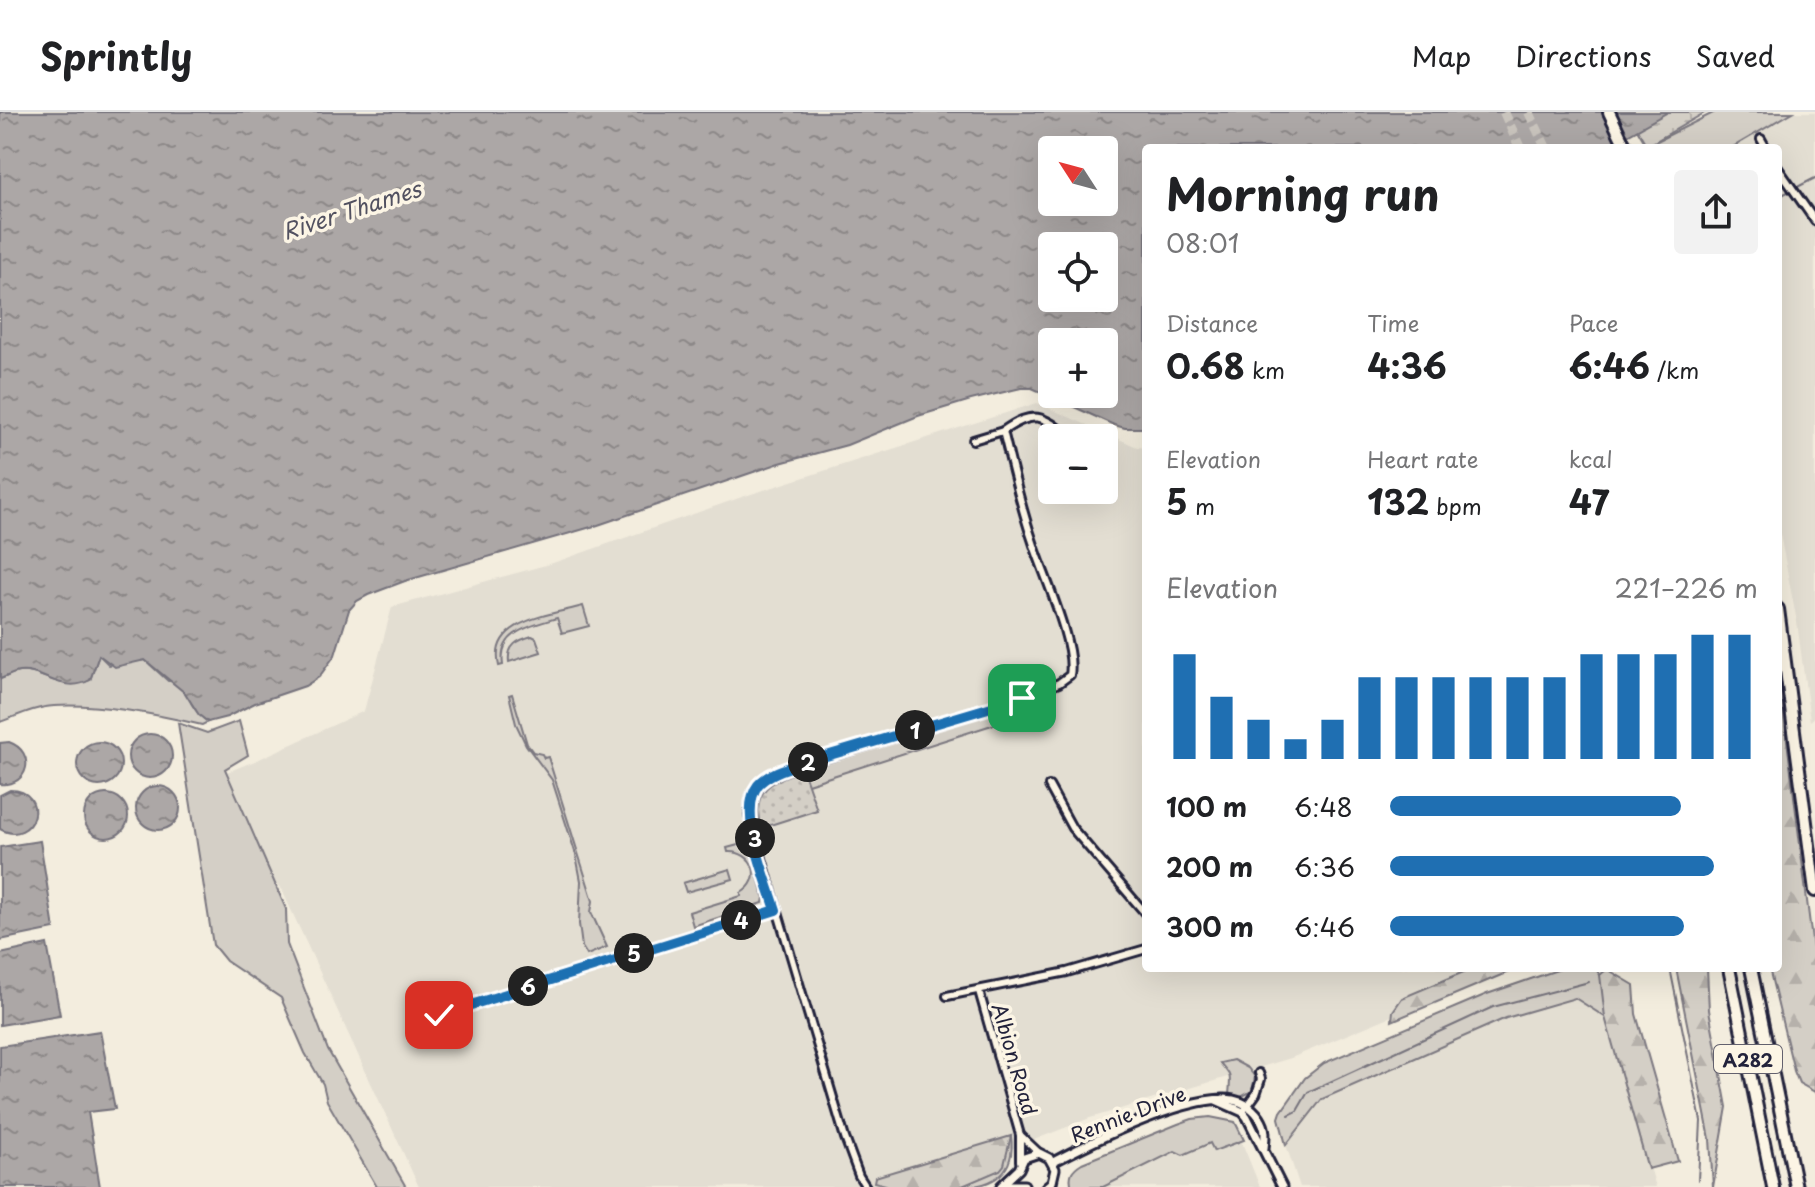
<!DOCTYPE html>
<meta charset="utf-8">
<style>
body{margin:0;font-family:"Playpen Sans",sans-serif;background:#f2f2f2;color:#202124;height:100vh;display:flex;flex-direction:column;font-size:30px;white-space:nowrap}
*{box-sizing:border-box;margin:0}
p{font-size:26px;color:#757577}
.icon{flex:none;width:44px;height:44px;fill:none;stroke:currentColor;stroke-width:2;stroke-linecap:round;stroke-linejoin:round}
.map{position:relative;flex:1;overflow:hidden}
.panel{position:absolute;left:1142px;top:32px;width:640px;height:828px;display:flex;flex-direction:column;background:#fff;border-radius:8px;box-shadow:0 8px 32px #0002}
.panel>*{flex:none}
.needle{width:52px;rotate:306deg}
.controls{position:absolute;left:1038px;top:24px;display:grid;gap:16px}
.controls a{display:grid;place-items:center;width:80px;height:80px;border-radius:8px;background:#fff;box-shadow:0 8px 32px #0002;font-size:40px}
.pin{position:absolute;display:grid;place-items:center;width:68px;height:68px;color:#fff;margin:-34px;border-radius:16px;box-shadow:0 4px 12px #0006}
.km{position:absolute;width:40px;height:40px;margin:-20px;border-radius:50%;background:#222;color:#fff;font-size:22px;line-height:40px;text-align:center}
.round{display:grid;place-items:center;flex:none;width:84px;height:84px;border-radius:8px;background:#f2f2f2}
.head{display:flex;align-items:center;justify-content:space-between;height:136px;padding:0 24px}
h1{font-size:44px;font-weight:700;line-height:60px}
.stats{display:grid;grid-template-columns:repeat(3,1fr);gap:12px;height:136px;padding:8px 24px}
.stats div{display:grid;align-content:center}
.stats b{font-size:34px;font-weight:700}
.stats small{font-size:22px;font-weight:400}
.stats p{font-size:22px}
.chart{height:224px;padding:16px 24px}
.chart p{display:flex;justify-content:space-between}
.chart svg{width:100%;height:144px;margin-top:8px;stroke:#1f6fb2;stroke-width:6}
ul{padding:0 24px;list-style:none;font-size:26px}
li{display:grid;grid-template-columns:128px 96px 1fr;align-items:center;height:60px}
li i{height:20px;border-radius:10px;background:#1f6fb2}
header{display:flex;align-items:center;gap:48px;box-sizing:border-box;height:112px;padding:0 40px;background:#fff;border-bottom:2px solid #e0e0e0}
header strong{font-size:38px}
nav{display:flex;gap:44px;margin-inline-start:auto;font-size:28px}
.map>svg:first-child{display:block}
.built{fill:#e3ded2;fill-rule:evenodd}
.grass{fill:#d4cfc6;stroke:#7b7880;stroke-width:2}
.forest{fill:url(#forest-firs);stroke:#7b7880;stroke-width:2}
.wetland{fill:url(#wetland-marsh);stroke:#7b7880;stroke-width:2}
.park{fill:url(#park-dots);stroke:#7b7880;stroke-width:2}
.water{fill:url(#water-ripples);stroke:#75727b;stroke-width:2;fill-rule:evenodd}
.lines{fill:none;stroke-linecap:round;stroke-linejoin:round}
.stream{stroke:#75727b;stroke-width:2}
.trunk-tunnel{stroke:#c9c4bd;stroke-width:10;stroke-dasharray:10 5;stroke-linecap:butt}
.minor-casing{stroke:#22223b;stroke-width:12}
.tertiary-casing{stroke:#22223b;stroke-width:13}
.trunk-casing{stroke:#22223b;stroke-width:16}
.minor{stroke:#fcf5e5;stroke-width:6}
.tertiary{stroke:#fcf5e5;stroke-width:7}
.trunk{stroke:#fcf5e5;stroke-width:10}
.route-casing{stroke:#fff;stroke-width:16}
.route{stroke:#1f6fb2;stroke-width:10}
.labels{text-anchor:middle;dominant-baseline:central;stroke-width:7;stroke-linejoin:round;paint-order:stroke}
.shield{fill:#fcf5e5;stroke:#63616e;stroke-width:2}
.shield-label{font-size:18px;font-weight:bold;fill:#22223b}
.street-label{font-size:20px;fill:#22223b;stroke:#fcf5e5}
.water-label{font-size:22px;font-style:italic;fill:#525160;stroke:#fcf5e5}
</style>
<header>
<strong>Sprintly</strong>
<nav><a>Map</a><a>Directions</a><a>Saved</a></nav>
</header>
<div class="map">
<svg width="1815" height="1075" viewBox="0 0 1815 1075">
<defs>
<pattern id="forest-firs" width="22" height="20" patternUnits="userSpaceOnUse" patternTransform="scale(2)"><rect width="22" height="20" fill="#d4cfc6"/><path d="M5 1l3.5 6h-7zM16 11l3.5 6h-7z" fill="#b6b1ab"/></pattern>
<pattern id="wetland-marsh" width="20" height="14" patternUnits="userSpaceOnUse" patternTransform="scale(2)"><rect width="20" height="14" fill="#d4cfc6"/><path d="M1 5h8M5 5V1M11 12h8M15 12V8" fill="none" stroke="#b6b1ab"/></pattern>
<pattern id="park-dots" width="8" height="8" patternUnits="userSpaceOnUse" patternTransform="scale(2)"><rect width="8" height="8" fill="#d4cfc6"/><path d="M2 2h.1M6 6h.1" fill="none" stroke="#b6b1ab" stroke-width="1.8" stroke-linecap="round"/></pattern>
<pattern id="water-ripples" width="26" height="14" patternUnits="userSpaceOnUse" patternTransform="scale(2)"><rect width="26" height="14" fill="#aca7a6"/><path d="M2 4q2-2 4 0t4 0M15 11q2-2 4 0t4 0" fill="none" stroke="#8c8888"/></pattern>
</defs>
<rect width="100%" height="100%" fill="#f3edde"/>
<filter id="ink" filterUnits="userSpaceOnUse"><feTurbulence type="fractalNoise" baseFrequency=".0125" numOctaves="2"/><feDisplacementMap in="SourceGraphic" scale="16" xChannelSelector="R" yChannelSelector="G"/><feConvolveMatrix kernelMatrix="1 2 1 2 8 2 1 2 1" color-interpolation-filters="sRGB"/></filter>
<g filter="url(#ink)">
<g class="built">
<polygon points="1793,0 1815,0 1815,605 1810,609 1797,510 1778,412 1778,36 1731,36"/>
<path d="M1037 291 1137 335 1146 336V856H1479L1399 901 1291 946 1090 1006 914 1075H419L281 776 251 745 227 660 255 649 364 599 392 495 553 451 742 385ZM1052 326H1104V378H1052Z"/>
<polygon points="1575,885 1605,905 1656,1075 1300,1075 1286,1033 1322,987 1506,906"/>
<polygon points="1234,1011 1260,1075 1071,1075 1082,1072"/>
</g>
<g class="grass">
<polygon points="1715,0 1793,0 1731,36 1648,36 1647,34"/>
<path d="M583 494 589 514 562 521 557 506C531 514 498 519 503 553L499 554C488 508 551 503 583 494Z"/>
<path d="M532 524 536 526 541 540 509 550C507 533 518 528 532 524Z"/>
<path d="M99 543 109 553 145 548 168 569H182C186 583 195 602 208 610L202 613C160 603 97 591 54 594 35 595 17 604 0 610V567C6 565 12 561 19 560 44 557 56 581 90 568Z"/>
<polygon points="512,582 527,632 533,640 542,642 544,646 548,645 593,789 591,800 607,835 587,843 582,835 579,812 581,769 576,743 552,668 526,633 516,612 509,583"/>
<path d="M1020 591 1023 603 808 672 761 716C755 696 759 682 775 667Z"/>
<polygon points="239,609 248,643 225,657 286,797 287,832 328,938 406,1075 377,1075 327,989 323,972 305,941 281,886 226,849 213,833 178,611 207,621"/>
<path d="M746 731 749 735 764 786 763 791 693 814 689 800 741 784V781C764 768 754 739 728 740L727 736Z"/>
<polygon points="730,757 733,767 686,780 683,771"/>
<polygon points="1563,856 1595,856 1603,867 1605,905 1575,886 1506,906 1322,987 1286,1033 1279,1006 1281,1000 1305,966 1324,951 1487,882"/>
<path d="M1233 948 1248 956 1255 965 1252 979 1241 985 1229 984C1230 963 1233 966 1220 951Z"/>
<path d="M1210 1005 1235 1010 1244 1028 1214 1039 1210 1031 1183 1043 1175 1039 1103 1075H1072C1068 1063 1072 1057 1082 1051L1178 1012 1192 1007Z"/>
<path d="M1011 1024C1016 1060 994 1075 960 1075 980 1065 1004 1046 1011 1024Z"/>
</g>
<g class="forest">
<polygon points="1778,556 1815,853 1815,980 1799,971 1794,959 1769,856 1778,856"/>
<polygon points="1473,856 1518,856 1392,909 1393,899 1402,886"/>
<polygon points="1676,856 1707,856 1709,898 1727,995 1713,1075 1710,1027"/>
<polygon points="1607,857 1634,873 1636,902 1678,1049 1648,1057 1605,905 1600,863"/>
<polygon points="1011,1024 1004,1053 1000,1058 960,1075 887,1075 886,1073 874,1070 875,1065"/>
</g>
<polygon class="wetland" points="1615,0 1706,0 1647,34 1637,17 1625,22"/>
<path class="park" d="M803 658 817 698 761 716C750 679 771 668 803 658Z"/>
<g class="water">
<path d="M0 0H1668L1604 36H1146V316H1125L1114 313 1032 276H1021L971 288 918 304 847 333 780 351 598 413 405 469 368 483 357 489 349 498 335 543 319 565 305 574 255 591 227 605 208 610 199 603 185 581 145 548 115 555 99 543 90 568C63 583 43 557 19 560 12 561 6 565 0 567ZM1052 38H1104V90H1052ZM1052 134H1104V186H1052ZM1052 230H1104V282H1052Z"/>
<circle cx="150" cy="644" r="22"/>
<path d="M9 630C37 640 29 675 0 672V631Z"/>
<circle cx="99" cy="652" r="22"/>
<circle cx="158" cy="696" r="22"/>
<path d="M10 678C51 678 35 736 0 717V683Z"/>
<circle cx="106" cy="704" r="22"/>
<polygon points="40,729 54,817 0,828 0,735"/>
<polygon points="47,832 60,903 0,913 0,842"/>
<polygon points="100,919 115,997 88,1000 100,1075 0,1075 0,934"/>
</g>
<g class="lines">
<g class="stream">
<polyline points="1778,85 1815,66"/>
<polyline points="1670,856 1701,1009 1698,1068"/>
<polyline points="1289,1003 1297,999 1308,980 1493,895 1589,870"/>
</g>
<g class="trunk-tunnel">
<polyline points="1504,0 1520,36"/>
<polyline points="1529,0 1546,36"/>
</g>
<defs>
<g id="minor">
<polyline points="1761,27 1766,36"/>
<polyline points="1778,56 1815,109"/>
<polyline points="973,328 1003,319"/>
<polyline points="1049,674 1072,716 1146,802"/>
<polyline points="979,879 1020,1023 1020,1049"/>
<polyline points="947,884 1067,860 1146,837"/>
<polyline points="439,903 776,798"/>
<polyline points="1246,996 1256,982 1261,967 1259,961"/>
<polyline points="1020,1023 1039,1041"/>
<path d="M866 1075 859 1064 845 1026 749 703 752 683 767 665 775 661 1022 586 1059 571 1070 563C1076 532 1042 460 1032 427 1020 392 1012 355 1003 319 1033 298 1043 302 1069 326"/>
</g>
<g id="tertiary">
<polyline points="1216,988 1243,1000 1247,1005 1282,1075"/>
<path d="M1053 1050C1097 1027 1173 989 1222 987 1235 986 1248 992 1256 1001 1266 1013 1266 1021 1264 1036"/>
<polyline points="1004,1073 1024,1073"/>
<polyline points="1001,1074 1019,1057 1024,1046 1039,1041 1049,1046 1055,1057 1052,1070 1046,1075"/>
</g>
<g id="trunk">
<polyline points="1609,0 1626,36"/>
<polyline points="1778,497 1815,779"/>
<polyline points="1729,856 1773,1075"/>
<polyline points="1751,856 1796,1075"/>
</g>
</defs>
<use href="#minor" class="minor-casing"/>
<use href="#tertiary" class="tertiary-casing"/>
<use href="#trunk" class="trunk-casing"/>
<use href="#minor" class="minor"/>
<use href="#tertiary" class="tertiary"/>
<use href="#trunk" class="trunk"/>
</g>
</g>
<g class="lines" filter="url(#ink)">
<defs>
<path id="route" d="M439 903 776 798C767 768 737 700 758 673 768 662 782 658 796 653L1022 586"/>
</defs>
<use href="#route" class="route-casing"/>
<use href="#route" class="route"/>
</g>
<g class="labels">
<rect class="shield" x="1714" y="933" width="68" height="28" rx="6"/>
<g class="shield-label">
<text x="1748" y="947">A282</text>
</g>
<g class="street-label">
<text transform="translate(1015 947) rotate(74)">Albion Road</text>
<text transform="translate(1128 1002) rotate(-21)">Rennie Drive</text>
</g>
<g class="water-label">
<text transform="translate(351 97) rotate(-18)">River Thames</text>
</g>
</g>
</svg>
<div class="controls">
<a><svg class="needle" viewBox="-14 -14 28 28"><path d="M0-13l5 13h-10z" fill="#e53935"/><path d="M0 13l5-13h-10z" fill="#757577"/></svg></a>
<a><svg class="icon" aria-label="locate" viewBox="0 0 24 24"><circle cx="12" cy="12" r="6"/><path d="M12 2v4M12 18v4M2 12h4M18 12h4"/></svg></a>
<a>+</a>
<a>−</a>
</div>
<div class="pin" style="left:1022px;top:586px;background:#1e9e55"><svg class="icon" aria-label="arrive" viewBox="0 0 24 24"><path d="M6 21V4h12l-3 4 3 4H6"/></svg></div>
<div class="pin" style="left:439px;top:903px;background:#d93025"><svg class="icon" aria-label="check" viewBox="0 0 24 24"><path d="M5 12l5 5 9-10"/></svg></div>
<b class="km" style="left:915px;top:618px">1</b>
<b class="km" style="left:808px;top:650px">2</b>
<b class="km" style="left:755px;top:726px">3</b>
<b class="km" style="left:741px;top:808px">4</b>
<b class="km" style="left:634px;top:841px">5</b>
<b class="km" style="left:528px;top:874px">6</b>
<section class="panel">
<div class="head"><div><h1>Morning run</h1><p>08:01</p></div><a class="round"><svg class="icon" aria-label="share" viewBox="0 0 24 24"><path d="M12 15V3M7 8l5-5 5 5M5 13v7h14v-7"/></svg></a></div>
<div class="stats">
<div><p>Distance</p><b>0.68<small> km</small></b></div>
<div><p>Time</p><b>4:36</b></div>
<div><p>Pace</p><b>6:46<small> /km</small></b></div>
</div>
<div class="stats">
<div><p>Elevation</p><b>5<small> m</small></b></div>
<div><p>Heart rate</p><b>132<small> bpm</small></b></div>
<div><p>kcal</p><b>47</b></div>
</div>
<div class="chart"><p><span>Elevation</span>221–226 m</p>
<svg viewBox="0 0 160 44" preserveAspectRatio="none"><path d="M5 44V12M15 44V25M25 44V32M35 44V38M45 44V32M55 44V19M65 44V19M75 44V19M85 44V19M95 44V19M105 44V19M115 44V12M125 44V12M135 44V12M145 44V6M155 44V6"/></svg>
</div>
<ul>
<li><b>100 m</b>6:48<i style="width:79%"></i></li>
<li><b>200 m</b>6:36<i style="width:88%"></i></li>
<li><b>300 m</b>6:46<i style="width:80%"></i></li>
</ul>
</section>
</div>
